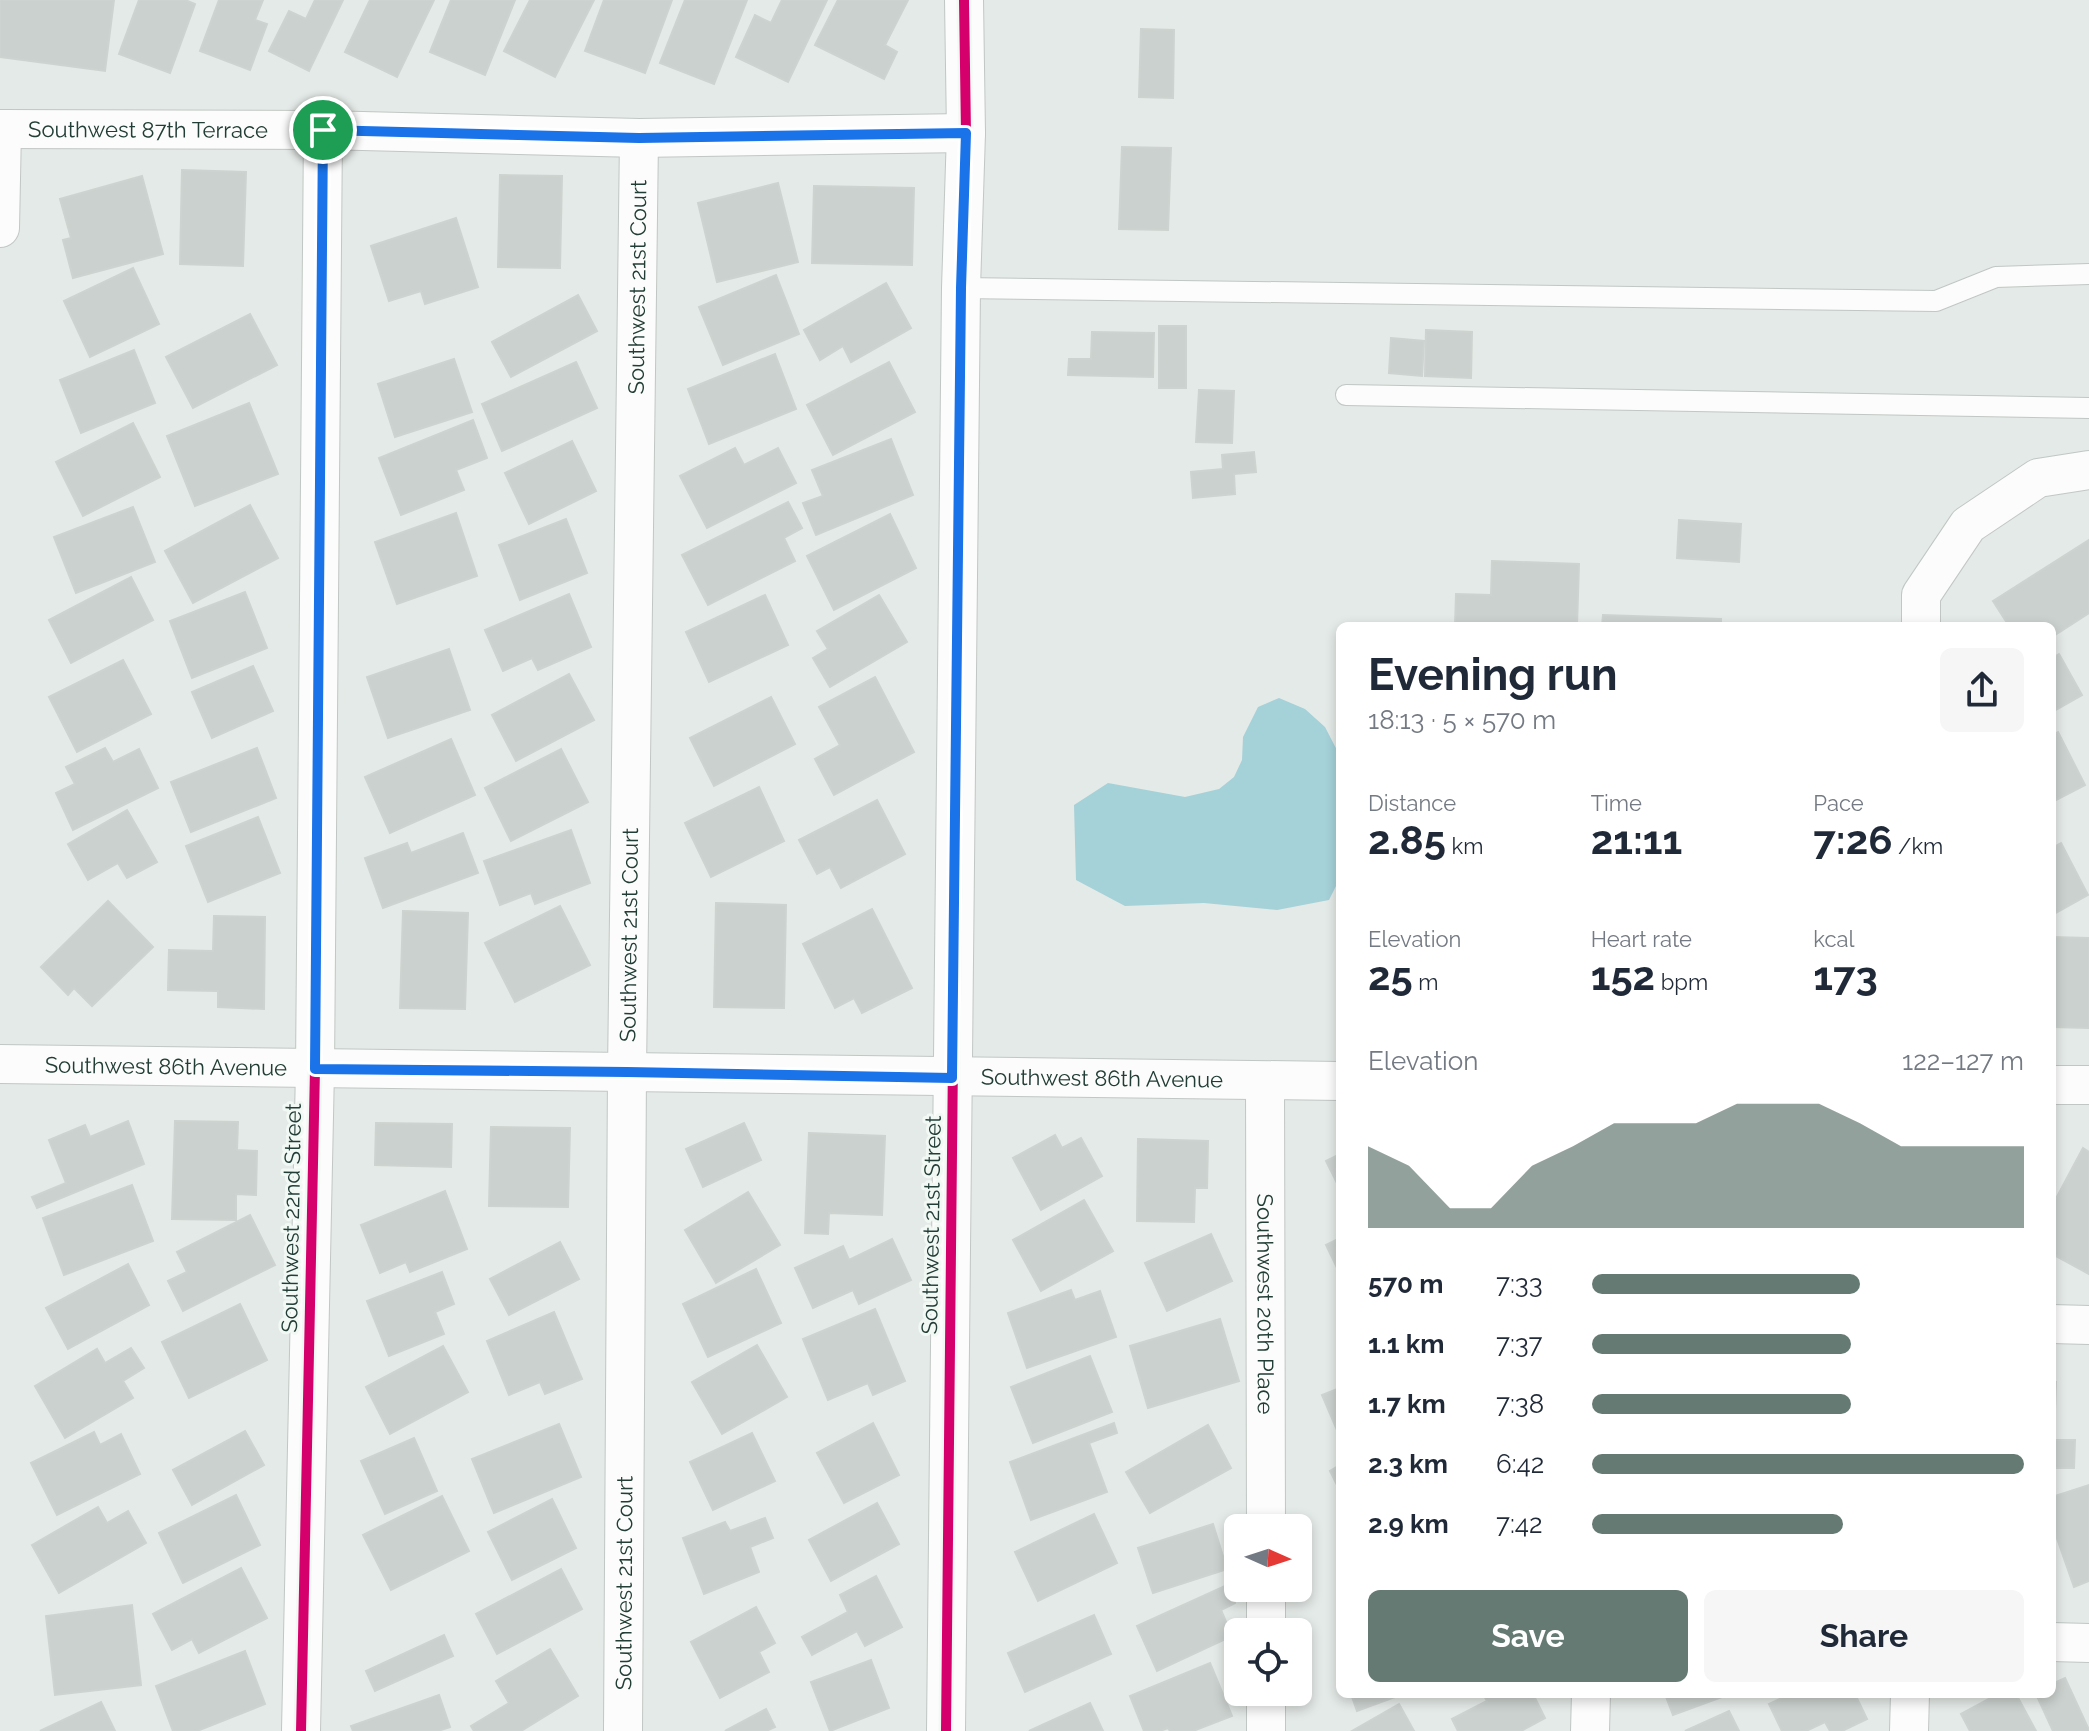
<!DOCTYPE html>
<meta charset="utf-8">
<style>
body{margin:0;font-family:Raleway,sans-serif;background:#f6f6f7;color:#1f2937;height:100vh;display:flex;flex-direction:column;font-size:30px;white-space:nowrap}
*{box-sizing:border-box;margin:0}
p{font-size:26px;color:#747a83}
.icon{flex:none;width:44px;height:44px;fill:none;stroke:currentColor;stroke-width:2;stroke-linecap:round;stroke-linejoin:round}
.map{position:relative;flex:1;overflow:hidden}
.drawer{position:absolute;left:1336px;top:622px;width:720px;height:1076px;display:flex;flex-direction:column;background:#fff;border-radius:12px;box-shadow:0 4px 12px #0003}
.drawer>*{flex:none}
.needle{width:52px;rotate:93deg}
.fabs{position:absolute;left:1224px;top:1514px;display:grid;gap:16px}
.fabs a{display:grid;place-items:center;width:88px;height:88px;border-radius:12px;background:#fff;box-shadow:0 4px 12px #0003;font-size:40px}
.pin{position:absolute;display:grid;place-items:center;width:68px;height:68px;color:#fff;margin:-34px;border:4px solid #fff;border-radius:50%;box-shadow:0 2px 8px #0007}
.round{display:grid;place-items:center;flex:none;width:84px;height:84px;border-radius:12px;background:#f6f6f7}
.head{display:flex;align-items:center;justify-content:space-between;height:136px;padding:0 32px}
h1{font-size:44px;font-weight:700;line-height:60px}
.metrics{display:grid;grid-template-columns:repeat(3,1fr);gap:12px;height:136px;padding:8px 32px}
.metrics div{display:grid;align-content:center}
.metrics b{font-size:40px;font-weight:700}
.metrics small{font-size:22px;font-weight:400}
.metrics p{font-size:22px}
.chart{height:224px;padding:16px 32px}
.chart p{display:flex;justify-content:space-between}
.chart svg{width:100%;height:144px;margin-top:8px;fill:#667a74;opacity:.7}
.primary-button{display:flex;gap:16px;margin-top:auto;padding:16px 32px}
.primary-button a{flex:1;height:92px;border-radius:12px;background:#667a74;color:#fff;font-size:32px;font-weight:700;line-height:92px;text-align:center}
.primary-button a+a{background:#f6f6f7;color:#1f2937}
ul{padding:0 32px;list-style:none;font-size:26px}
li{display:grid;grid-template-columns:128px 96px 1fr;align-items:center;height:60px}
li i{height:20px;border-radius:10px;background:#667a74}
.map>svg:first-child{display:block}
.water{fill:#a5d1d8}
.building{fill:#cbd1ce;stroke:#cdd3d0;stroke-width:2}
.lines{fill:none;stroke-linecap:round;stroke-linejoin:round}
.service-casing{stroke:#c1c7c4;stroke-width:22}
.minor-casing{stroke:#c1c7c4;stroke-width:40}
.service{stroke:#fbfcfb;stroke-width:20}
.minor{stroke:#fbfcfb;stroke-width:38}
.cycleway-casing{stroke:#f2f9f5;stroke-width:15}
.cycleway{stroke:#d6006c;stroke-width:10}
.route-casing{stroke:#fff;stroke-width:16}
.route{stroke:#1a73e8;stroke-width:10}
.labels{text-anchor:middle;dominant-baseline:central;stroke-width:6;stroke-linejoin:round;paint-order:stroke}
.street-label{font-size:22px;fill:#223d36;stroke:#f2f9f5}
</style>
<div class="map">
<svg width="2089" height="1731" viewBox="0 0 2089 1731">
<rect width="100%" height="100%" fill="#e4eae7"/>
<polygon class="water" points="1279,698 1305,709 1325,727 1340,756 1340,878 1329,900 1277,910 1204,903 1125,906 1076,880 1074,805 1108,783 1185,797 1219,789 1234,777 1242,760 1243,737 1258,707"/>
<g class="building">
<polygon points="0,0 114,0 105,71 0,57"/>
<polygon points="139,0 185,0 195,4 170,73 119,54"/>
<polygon points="219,0 263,0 255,20 267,24 250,70 200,51"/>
<polygon points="315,0 343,0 309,71 269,51 289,11 306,19"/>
<polygon points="370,0 434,0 397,77 345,52"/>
<polygon points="451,0 515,0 485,75 430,52"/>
<polygon points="530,0 594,0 555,77 504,51"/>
<polygon points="604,0 672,0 645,73 585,51"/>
<polygon points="685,0 747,0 714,84 660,63"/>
<polygon points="782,0 827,0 788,82 736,57 755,15 771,23"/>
<polygon points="838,0 908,0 885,45 897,52 884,79 815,45"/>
<polygon points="1141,29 1174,30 1173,98 1139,97"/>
<polygon points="1122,147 1171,148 1168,230 1119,229"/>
<polygon points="182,170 246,172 243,266 180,264"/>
<polygon points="500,175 562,176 560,268 498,267"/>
<polygon points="142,176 163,254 73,278 63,240 71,238 60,199"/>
<polygon points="778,183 798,262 717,282 698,203"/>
<polygon points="814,186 914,188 912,265 812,263"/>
<polygon points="456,218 478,287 425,304 421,291 389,301 371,246"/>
<polygon points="133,268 159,324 90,357 64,301"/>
<polygon points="776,275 799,334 723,365 699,307"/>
<polygon points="886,283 911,328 851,362 843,346 820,360 804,330"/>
<polygon points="578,295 597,331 511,377 492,342"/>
<polygon points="250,314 277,365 193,408 166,357"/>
<rect x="1159" y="326" width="27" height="62"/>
<polygon points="1426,330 1472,332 1471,378 1425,376"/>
<polygon points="1092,332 1154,333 1153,377 1068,375 1069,359 1091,359"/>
<polygon points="1391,338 1424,341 1422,376 1389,373"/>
<polygon points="134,350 155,403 81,433 60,380"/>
<polygon points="775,354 796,409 709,444 688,389"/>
<polygon points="454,359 472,412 395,437 378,384"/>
<polygon points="576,362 597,408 502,451 482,404"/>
<polygon points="889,362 915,412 833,455 807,405"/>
<polygon points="1199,390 1234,391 1232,443 1196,442"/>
<polygon points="249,403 278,474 195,506 167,436"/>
<polygon points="473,420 487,458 456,470 464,490 401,515 379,458"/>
<polygon points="133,423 160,477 83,516 56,462"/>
<polygon points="891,439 913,495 816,535 803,503 823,496 812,470"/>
<polygon points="572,441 596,491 529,524 505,473"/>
<polygon points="735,448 744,465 778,448 796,483 707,528 680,476"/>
<polygon points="1254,452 1256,472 1234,474 1235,494 1193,498 1191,472 1223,469 1222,455"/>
<polygon points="788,502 802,528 784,538 795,561 708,605 682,555"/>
<polygon points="250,505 278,558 193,603 165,551"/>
<polygon points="133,507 155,562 76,593 54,537"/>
<polygon points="456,513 477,576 397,604 375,542"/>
<polygon points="890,514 916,568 834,610 807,556"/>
<polygon points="566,519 587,573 520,600 499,545"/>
<polygon points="1679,520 1741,524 1739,562 1677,558"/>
<polygon points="2089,540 2089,613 2052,637 2052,626 2009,626 1993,601"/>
<polygon points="1492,561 1579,564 1577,626 1455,626 1456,594 1491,595"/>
<polygon points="131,577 153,620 71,663 49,620"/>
<polygon points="245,592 267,648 192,678 170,621"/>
<polygon points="569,594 591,647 538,670 532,658 503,671 485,630"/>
<polygon points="765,595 788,645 709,682 686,632"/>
<polygon points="879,595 907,642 830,687 813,658 828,649 817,631"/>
<polygon points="1603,615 1721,619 1721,626 1602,626"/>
<polygon points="449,649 470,710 388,738 367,677"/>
<polygon points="2059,654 2082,695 2052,712 2052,658"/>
<polygon points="123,660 151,714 77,752 49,697"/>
<polygon points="253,666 273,711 212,738 192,692"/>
<polygon points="569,674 594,720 516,761 492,715"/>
<polygon points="875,677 914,752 834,795 815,759 840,745 819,707"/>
<polygon points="771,697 795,744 714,786 690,738"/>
<polygon points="2058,732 2085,785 2052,802 2052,735"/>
<polygon points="451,739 475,795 390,833 365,777"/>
<polygon points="105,748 113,762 139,749 158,788 73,830 56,793 75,784 66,767"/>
<polygon points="257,748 276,798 191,832 171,782"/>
<polygon points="561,749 588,802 511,841 485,788"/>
<polygon points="759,787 784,841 711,877 685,823"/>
<polygon points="877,800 905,854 841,888 830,867 817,874 799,840"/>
<polygon points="127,810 157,862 127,878 118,863 88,880 68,844"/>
<polygon points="258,817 280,873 208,902 186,846"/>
<polygon points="571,830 590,883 535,904 531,893 500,905 484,861"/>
<polygon points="463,833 478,873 383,908 365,858 407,843 411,853"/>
<polygon points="2061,843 2088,895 2052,915 2052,848"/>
<polygon points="108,901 153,947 92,1006 74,988 68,995 41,967"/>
<polygon points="716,903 786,905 784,1008 714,1007"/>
<polygon points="560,906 590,965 515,1002 485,943"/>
<polygon points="872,909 912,988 862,1013 854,998 835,1008 803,944"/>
<polygon points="403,911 468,913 465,1009 400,1008"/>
<polygon points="214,916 265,917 264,1009 218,1007 218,991 168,990 169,950 213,951"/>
<polygon points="2052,937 2089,938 2089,1028 2052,1027"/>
<polygon points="128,1121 144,1164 37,1208 32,1197 66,1183 49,1140 85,1125 90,1137"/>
<polygon points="175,1121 238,1122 237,1150 257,1151 256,1195 236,1194 236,1220 172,1219"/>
<polygon points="376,1123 452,1124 451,1167 375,1165"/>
<polygon points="744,1123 761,1160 703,1187 686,1149"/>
<polygon points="491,1127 570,1128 568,1207 489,1206"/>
<polygon points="809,1133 885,1136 882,1215 829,1213 828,1234 805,1233"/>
<polygon points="1055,1135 1062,1148 1081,1138 1102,1176 1041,1210 1013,1158"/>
<polygon points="1138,1139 1208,1141 1207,1188 1195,1188 1194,1222 1137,1221"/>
<polygon points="2083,1148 2089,1152 2089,1274 2052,1254 2052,1206"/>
<polygon points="1340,1154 1340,1189 1326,1161"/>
<polygon points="132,1185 153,1241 64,1275 43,1218"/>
<polygon points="445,1191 467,1249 410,1272 406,1262 380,1273 361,1225"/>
<polygon points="748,1192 780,1245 716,1283 685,1230"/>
<polygon points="1084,1200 1113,1251 1041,1291 1013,1240"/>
<polygon points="250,1215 275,1265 183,1311 168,1281 187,1272 177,1252"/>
<polygon points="1211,1234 1232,1281 1167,1311 1145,1263"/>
<polygon points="1340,1238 1340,1274 1326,1245"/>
<polygon points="892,1239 911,1280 859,1304 853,1290 813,1308 795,1268 843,1246 849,1260"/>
<polygon points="560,1242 579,1279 509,1315 490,1279"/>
<polygon points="128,1264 149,1305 68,1349 46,1308"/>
<polygon points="756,1269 781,1323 708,1357 683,1304"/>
<polygon points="442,1272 454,1304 435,1312 444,1334 389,1356 367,1301"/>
<polygon points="1071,1290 1075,1300 1100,1291 1116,1337 1027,1368 1008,1313"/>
<polygon points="240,1304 267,1360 189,1398 162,1342"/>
<polygon points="875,1309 905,1381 873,1395 868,1383 828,1400 803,1339"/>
<polygon points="554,1312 582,1379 545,1394 540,1382 509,1395 487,1341"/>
<polygon points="1220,1319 1239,1381 1148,1408 1130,1346"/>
<polygon points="757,1345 787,1397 722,1434 692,1382"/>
<polygon points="443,1346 468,1392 390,1434 366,1387"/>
<polygon points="131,1348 144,1368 123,1381 133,1398 65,1438 35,1386 97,1349 105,1363"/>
<polygon points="1090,1356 1112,1412 1033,1443 1011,1387"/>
<polygon points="2052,1382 2056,1382 2054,1440 2075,1440 2074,1468 2052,1468"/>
<polygon points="1340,1388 1340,1437 1322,1395"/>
<polygon points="873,1423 899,1475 844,1503 817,1453"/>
<polygon points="1114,1423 1117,1433 1089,1443 1107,1492 1031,1520 1010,1462"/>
<polygon points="559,1424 581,1477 494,1513 472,1459"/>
<polygon points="1208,1425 1231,1468 1150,1513 1126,1472"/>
<polygon points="245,1431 264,1465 192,1505 173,1470"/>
<polygon points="94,1432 100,1445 121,1434 140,1474 57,1515 31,1463"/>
<polygon points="752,1433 775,1481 713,1510 690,1462"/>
<polygon points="414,1438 437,1491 385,1514 361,1461"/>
<polygon points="1340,1465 1340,1491 1330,1471"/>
<polygon points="2089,1485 2089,1581 2074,1587 2052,1524 2052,1497"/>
<polygon points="236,1495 260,1545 183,1583 159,1533"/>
<polygon points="442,1496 469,1551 391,1590 363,1535"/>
<polygon points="552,1499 576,1548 512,1580 488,1532"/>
<polygon points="877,1503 899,1544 831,1581 809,1540"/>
<polygon points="98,1507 107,1523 128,1511 146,1543 59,1593 32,1545"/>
<polygon points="1094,1514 1117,1563 1038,1601 1015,1552"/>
<polygon points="765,1518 773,1538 750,1547 759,1572 704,1594 683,1538 725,1522 730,1531"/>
<polygon points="1213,1524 1227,1569 1153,1593 1138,1548"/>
<polygon points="241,1568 267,1618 199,1653 192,1639 172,1650 153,1614"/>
<polygon points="561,1569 582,1609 497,1654 476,1614"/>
<polygon points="876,1576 902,1627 865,1646 857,1631 812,1655 802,1637 848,1612 840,1595"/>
<polygon points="1227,1585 1235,1603 1221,1610 1232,1636 1157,1671 1137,1626"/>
<polygon points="132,1605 141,1685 55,1695 46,1616"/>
<polygon points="756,1607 775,1643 759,1652 769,1672 720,1698 691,1642"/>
<polygon points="1094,1615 1111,1654 1025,1692 1008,1653"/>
<polygon points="444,1635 453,1656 375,1691 366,1671"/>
<polygon points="550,1649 578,1696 521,1731 474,1731 471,1726 509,1703 496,1681"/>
<polygon points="245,1651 265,1704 197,1731 173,1731 156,1686"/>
<polygon points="871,1660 889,1708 830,1731 811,1682"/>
<polygon points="1210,1663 1232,1716 1193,1731 1170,1731 1168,1728 1160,1731 1144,1731 1130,1696"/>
<polygon points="2065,1678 2089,1730 2089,1731 2053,1731 2036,1694 2052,1694 2052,1684"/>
<polygon points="1351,1694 1403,1694 1357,1711"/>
<polygon points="1483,1694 1533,1694 1545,1718 1521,1731 1458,1731 1452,1719 1487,1701"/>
<polygon points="1665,1694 1730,1694 1673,1715"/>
<polygon points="1790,1694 1855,1694 1867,1719 1842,1731 1830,1731 1825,1722 1806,1731 1782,1731 1769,1704"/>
<polygon points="1998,1694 2016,1694 2036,1731 1970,1731 1961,1714"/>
<polygon points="439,1695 450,1727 438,1731 353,1731 351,1726"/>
<polygon points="101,1702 115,1731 40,1731"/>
<polygon points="1090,1703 1103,1731 1029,1731"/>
<polygon points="1399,1704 1414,1731 1352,1731"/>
<polygon points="766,1709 775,1727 766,1731 725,1731"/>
<polygon points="1729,1711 1739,1731 1685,1731"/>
</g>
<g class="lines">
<defs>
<g id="service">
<polyline points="961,288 1936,301 1996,277 2089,274"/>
<polyline points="1346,395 2089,408"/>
</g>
<g id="minor">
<path id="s1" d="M0 129 323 130 639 138 966 133"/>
<polyline points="0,228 2,129"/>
<polyline points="1921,626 1921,595 1968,525 2038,478 2089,470"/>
<path id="s2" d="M0 1064 1340 1081"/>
<path id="s3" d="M1265 1082 1266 1528"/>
<polyline points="2052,1085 2089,1085"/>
<polyline points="2052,1324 2089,1325"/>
<polyline points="1266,1588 1266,1632"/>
<polyline points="2052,1642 2089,1643"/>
<polyline points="1266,1692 1266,1731"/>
<polyline points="301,1731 315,1069 323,130"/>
<path id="s4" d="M623 1731 627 1072 639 138"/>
<polyline points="946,1731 961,288 966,133 964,0"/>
<polyline points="1590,1731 1591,1694"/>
<polyline points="1909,1731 1910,1694"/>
</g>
</defs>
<use href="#service" class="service-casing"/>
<use href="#minor" class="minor-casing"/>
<use href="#service" class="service"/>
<use href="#minor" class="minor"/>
<defs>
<g id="cycleway">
<polyline points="301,1731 315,1069 323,130"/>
<polyline points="946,1731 961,288 966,133 964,0"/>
</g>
</defs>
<use href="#cycleway" class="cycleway-casing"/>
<use href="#cycleway" class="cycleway"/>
</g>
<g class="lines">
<defs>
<polygon id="route" points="323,130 639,138 966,133 961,288 952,1078 627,1072 315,1069"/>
</defs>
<use href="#route" class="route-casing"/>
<use href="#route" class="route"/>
</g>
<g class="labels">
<g class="street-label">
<text stroke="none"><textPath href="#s1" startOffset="148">Southwest 87th Terrace</textPath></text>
<text stroke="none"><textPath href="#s4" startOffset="1444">Southwest 21st Court</textPath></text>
<text stroke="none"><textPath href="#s4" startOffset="796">Southwest 21st Court</textPath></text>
<text stroke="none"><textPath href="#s2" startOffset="166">Southwest 86th Avenue</textPath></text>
<text stroke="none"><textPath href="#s2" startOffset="1102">Southwest 86th Avenue</textPath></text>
<text transform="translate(291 1218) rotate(-89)">Southwest 22nd Street</text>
<text transform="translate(931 1225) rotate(-89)">Southwest 21st Street</text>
<text stroke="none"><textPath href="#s3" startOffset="222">Southwest 20th Place</textPath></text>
<text stroke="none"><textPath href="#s4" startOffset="148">Southwest 21st Court</textPath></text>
</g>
</g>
</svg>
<div class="fabs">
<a><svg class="needle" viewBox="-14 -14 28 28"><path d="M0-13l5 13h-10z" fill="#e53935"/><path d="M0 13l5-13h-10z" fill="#747a83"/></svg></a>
<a><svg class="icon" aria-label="locate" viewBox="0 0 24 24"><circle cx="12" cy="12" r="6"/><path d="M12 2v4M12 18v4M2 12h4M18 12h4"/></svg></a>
</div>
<div class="pin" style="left:323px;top:130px;background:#1e9e55"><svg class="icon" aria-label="arrive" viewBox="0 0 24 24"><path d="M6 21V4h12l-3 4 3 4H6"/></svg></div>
<section class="drawer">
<div class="head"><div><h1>Evening run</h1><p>18:13 · 5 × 570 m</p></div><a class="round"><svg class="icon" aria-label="share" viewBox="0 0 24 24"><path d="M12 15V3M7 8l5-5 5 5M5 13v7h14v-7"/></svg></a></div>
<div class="metrics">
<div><p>Distance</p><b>2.85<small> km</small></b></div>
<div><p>Time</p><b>21:11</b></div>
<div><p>Pace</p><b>7:26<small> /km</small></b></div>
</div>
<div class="metrics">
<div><p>Elevation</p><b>25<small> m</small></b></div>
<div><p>Heart rate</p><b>152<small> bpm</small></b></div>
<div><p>kcal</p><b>173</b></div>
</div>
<div class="chart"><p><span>Elevation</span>122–127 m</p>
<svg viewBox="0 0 160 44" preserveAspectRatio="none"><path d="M0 44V19L10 25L20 38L30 38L40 25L50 19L60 12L70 12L80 12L90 6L100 6L110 6L120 12L130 19L140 19L150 19L160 19V44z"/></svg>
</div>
<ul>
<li><b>570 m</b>7:33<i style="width:62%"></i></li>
<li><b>1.1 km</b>7:37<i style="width:60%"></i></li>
<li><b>1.7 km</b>7:38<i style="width:60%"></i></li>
<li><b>2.3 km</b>6:42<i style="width:100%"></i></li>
<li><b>2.9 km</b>7:42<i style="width:58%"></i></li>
</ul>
<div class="primary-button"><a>Save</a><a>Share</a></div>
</section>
</div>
